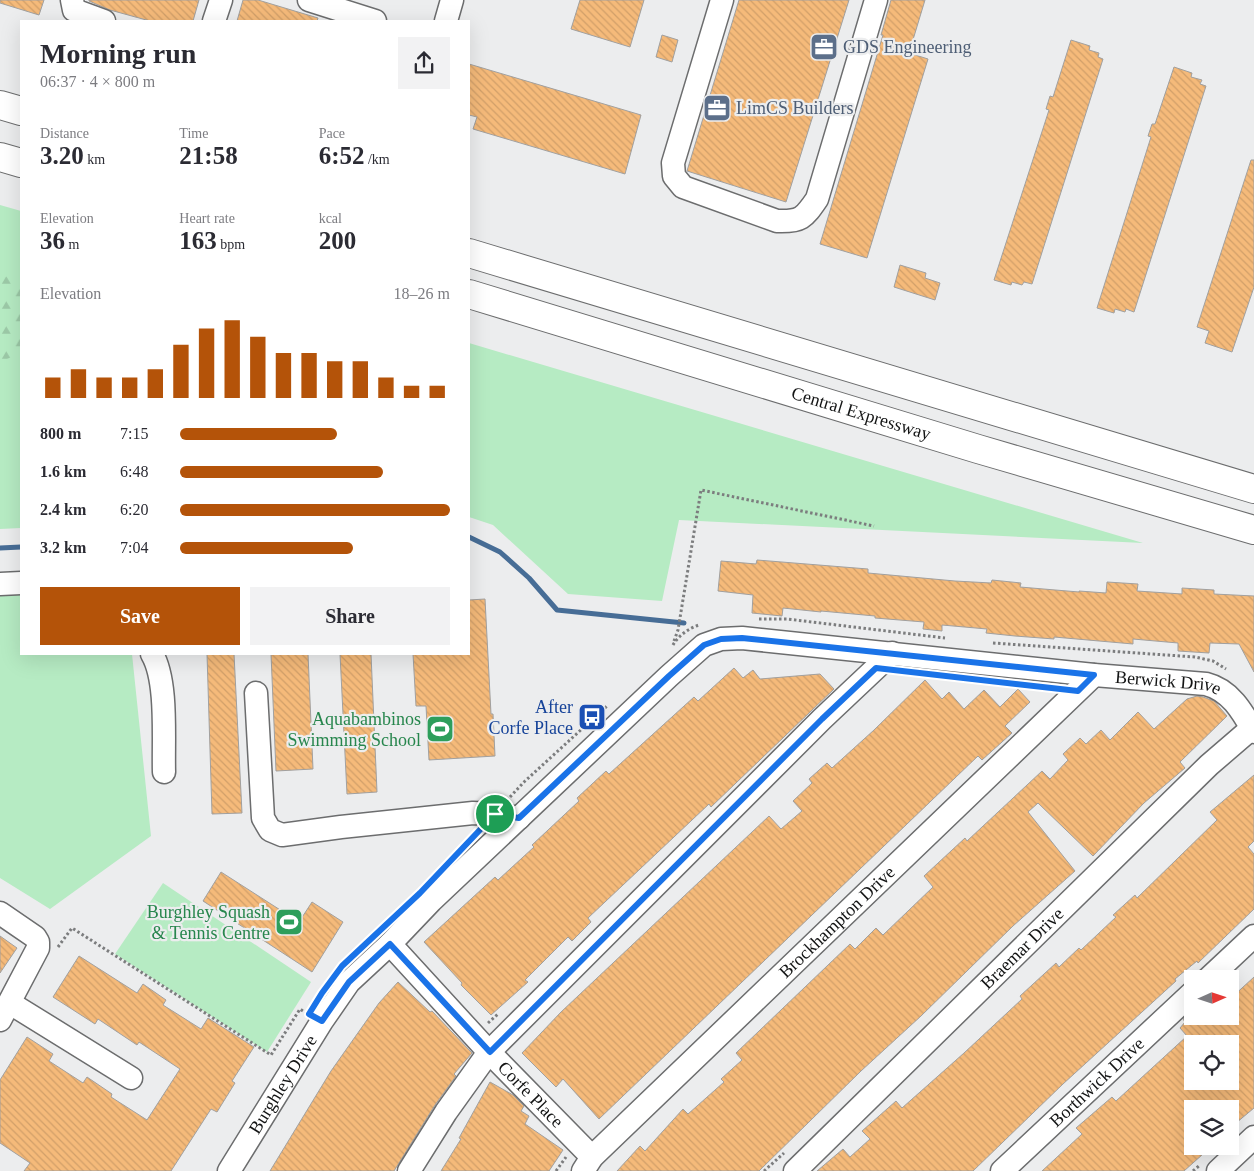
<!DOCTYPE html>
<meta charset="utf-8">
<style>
body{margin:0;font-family:"Times New Roman",serif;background:#f2f2f3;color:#2b2b33;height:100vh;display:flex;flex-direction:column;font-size:19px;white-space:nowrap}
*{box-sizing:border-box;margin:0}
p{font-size:16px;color:#7c7c81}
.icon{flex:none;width:28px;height:28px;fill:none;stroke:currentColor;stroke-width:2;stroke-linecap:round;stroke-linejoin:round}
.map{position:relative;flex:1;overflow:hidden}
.side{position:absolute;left:20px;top:20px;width:450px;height:635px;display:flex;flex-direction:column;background:#fff;border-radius:0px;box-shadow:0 5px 20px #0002}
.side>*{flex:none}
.needle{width:32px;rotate:87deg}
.controls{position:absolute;left:1184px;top:970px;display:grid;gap:10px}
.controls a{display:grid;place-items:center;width:55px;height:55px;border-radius:0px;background:#fff;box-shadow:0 5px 20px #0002;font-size:25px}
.pin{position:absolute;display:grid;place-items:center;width:42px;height:42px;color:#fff;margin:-21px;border:2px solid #fff;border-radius:50%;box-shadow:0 1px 5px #0007}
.round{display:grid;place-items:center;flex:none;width:52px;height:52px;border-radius:0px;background:#f2f2f3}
.headline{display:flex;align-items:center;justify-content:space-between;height:85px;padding:0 20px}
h1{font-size:28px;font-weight:700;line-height:38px}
.figures{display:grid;grid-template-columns:repeat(3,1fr);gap:8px;height:85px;padding:5px 20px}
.figures div{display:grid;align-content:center}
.figures b{font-size:25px;font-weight:700}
.figures small{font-size:14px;font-weight:400}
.figures p{font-size:14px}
.chart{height:140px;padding:10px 20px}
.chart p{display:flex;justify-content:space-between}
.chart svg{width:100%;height:90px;margin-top:5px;stroke:#b45309;stroke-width:6}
.button{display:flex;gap:10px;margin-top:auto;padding:10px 20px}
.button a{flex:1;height:58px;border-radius:0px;background:#b45309;color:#fff;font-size:20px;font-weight:700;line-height:58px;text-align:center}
.button a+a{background:#f2f2f3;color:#2b2b33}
ul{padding:0 20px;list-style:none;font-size:16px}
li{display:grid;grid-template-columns:80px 60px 1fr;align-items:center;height:38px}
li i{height:12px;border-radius:6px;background:#b45309}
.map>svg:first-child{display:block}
.green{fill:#b6ebc3}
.forest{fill:url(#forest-firs)}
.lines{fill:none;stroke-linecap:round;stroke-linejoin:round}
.stream{stroke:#476d96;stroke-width:5}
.building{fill:url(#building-back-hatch);stroke:#a1a09f;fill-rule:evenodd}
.minor-casing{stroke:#6c6d6e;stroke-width:25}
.highway-casing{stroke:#6c6d6e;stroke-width:30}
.path{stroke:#7c7d7e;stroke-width:3;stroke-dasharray:2.5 2.5;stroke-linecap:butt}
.minor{stroke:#fff;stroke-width:22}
.highway{stroke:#fff;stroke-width:28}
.route-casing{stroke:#fff;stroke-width:10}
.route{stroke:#1a73e8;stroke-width:6}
.labels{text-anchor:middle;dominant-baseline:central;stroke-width:4.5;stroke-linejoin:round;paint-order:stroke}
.service-label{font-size:18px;fill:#4e5e75;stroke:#ecedee;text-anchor:start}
.street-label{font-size:18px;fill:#131414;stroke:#ecedee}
.transit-label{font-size:18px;fill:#164399;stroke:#ecedee;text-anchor:end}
.leisure-label{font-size:18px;fill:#27864d;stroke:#ecedee;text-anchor:end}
</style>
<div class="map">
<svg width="1254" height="1171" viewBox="0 0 1254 1171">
<defs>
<pattern id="forest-firs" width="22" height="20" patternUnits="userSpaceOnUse" patternTransform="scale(1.25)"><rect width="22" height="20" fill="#b6ebc3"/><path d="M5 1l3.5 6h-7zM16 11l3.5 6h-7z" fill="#9cc9a7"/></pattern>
<pattern id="building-back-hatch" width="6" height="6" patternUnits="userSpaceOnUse" patternTransform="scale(1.25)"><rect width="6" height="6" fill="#f5ba7a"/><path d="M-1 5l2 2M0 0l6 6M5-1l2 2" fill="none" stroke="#d19f69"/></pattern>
</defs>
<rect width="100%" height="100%" fill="#ecedee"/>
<g class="green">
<polygon points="0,205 21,211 21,528 0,529"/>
<polygon points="469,343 1143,543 679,520 662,601 568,594 493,525 469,517"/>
<polygon points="0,593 21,593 21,654 132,654 151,836 50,909 0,878"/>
<polygon points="163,883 311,982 267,1052 115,954"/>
</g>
<polygon class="forest" points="0,273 21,284 21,353 0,362"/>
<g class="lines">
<g class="stream">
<polyline points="469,537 500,552 529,578 557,610 684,623"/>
<polyline points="0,548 21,547"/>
</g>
</g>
<g class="building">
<polygon points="0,0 44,0 39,15 0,3"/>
<polygon points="89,0 199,0 193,21 150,21 110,10 89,1"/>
<polygon points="243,0 258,0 318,18 317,21 237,21"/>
<polygon points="580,0 644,0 630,47 571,29"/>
<polygon points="739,0 849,0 786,202 687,171"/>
<polygon points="891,0 925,0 909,53 928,59 867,258 820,244 883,35 881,35"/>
<polygon points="662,35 678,40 672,62 656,57"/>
<polygon points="1071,40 1090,46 1089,50 1099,53 1098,57 1103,59 1032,284 1024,282 1022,285 1012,282 1011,285 994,280 1049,110 1046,109 1050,96 1053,97"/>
<polygon points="469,64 641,115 625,174 473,129 477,117 469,115"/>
<polygon points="1174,67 1192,73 1191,77 1202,80 1200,84 1206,86 1134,312 1126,309 1125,312 1115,309 1114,313 1097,308 1151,137 1148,136 1152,124 1155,124"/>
<polygon points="1251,160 1254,160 1254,287 1232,352 1205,343 1209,331 1197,327"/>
<polygon points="900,265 926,273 925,278 940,283 935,300 894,287"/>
<polygon points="757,560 868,569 868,573 955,581 991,583 992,580 1021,583 1020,587 1079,592 1079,591 1106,593 1107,582 1138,584 1137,591 1182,594 1182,588 1214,590 1214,594 1254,596 1254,672 1239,644 1210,643 1209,653 1178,651 1178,643 1133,639 1133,644 1054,637 1054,639 1015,636 986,633 987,629 942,625 942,631 923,629 924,622 875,618 875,616 821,611 821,612 783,608 782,616 752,613 753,595 718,591 721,561 756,564"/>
<polygon points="485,599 491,714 493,714 495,756 429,760 426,706 416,706 413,654 469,654 469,600"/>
<polygon points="207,654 234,654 242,813 212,814"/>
<polygon points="271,654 308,654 313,769 276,771"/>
<polygon points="340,654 371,654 377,792 347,794"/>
<polygon points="734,668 743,678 753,670 760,679 820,674 834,689 711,807 709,804 588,918 591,922 572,941 568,937 525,980 528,982 491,1015 461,985 462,983 424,942 495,877 498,880 534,847 532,845 579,801 577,798 606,771 609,774 694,697 698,701"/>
<polygon points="925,680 942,699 949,692 964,709 984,690 1000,707 1018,689 1030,702 1005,726 1012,733 982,760 978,756 599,1119 563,1079 556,1087 522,1053 561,1012 769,816 781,829 802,811 793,801 812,783 809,779 827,763 832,768 874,730"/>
<polygon points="1197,696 1203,697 1214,701 1227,716 1180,762 1185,768 1144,803 1093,856 1038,803 1028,812 1075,871 1013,926 921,1016 861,1071 759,1171 617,1171 640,1146 645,1151 683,1109 688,1114 724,1082 721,1079 742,1060 736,1053 850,944 855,949 876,928 883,935 933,887 924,876 965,838 967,841 1042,771 1050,779 1068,760 1063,754 1080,738 1086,744 1101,730 1110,740 1138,712 1154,729 1187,699"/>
<polygon points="1254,775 1254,841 1248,847 1254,854 1254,909 1198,963 1197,961 1175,979 1176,981 1063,1084 973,1171 817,1171 843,1149 850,1157 870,1139 862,1131 896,1101 902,1108 964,1053 1022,999 1020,996 1056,963 1059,967 1079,948 1081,950 1116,917 1113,915 1135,895 1137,898 1217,820 1210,812"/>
<polygon points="221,872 299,922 312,902 343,922 312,972 203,901"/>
<polygon points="0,936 17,948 0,973"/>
<polygon points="79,956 137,993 143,984 166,1000 163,1005 201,1029 208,1018 254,1047 232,1081 235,1083 217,1112 211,1109 171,1171 24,1171 30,1163 0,1143 0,1080 27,1037 53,1054 49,1061 83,1083 87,1077 112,1094 111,1097 147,1120 180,1069 139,1042 137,1045 98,1019 95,1024 53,997"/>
<path d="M1254 977V1108L1230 1128V1109H1192V1146H1212L1184 1171H1042L1082 1134 1076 1128 1112 1097 1116 1101 1187 1036 1180 1028 1185 1022 1183 1019 1186 1016H1230V999ZM1192 1044H1230V1081H1192Z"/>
<polygon points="398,982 430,1012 432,1011 472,1053 454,1074 456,1076 435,1105 394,1171 270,1171 331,1071 379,1003"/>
<polygon points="490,1082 513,1095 524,1106 521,1111 529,1116 525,1124 563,1150 549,1171 441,1171 461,1139 459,1138"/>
</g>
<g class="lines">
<defs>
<g id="minor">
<polyline points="72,0 74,10 104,21"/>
<polyline points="309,0 375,21"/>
<path d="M722 0 673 163 674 176 683 187 777 221C801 222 804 218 817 199L876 0"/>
<polyline points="214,21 221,0"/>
<polyline points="446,21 452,0"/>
<polyline points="0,584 21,583"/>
<path d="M152 654C168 681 163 740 164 772"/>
<polyline points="256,693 263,818 270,830 282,835 341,827 473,813 495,814 519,818"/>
<polyline points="0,913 35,937 38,942 38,948 0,1020"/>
<path id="s1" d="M390 944 489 1052 592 1157"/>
<polyline points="1208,979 1254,936"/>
<polyline points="10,1003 131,1078"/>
<path id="s2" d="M229 1171 322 1021 349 982 390 944 431 901 669 676 704 645 721 639 742 638 1094 675 1206 684C1230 690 1242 711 1254 732"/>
<polyline points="409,1171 446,1112 489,1052 822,719 892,653"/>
<path id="s3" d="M583 1171 592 1157 1094 675"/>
<path id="s4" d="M795 1171 1209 765 1252 728"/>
<path id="s5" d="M1002 1171 1192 993"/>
<polyline points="1218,1171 1254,1137"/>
</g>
<g id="highway">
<polyline points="0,105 21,111"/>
<polyline points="0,157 21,163"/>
<polyline points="469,253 1254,489"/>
<path id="s6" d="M469 294 978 449 1254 530"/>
</g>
</defs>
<use href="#minor" class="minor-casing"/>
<use href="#highway" class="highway-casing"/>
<g class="path">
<polyline points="759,619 787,619 945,638"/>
<polyline points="674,641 678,630 701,490 874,526"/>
<polyline points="993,643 1195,657 1213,661 1226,669"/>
<path d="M673 645C678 636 689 628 699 625"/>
<polyline points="510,797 524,782 607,706"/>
<polyline points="58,947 72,928 271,1055 300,1009 306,1013"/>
<polyline points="488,1023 498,1014"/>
<polyline points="556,1171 566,1157"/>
<polyline points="764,1171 784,1153"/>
<polyline points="1193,1171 1200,1165"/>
</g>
<use href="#minor" class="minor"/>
<use href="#highway" class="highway"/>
</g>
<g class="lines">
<defs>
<polygon id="route" points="742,638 1094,675 1078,691 876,668 822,719 490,1052 390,944 349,982 322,1021 309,1014 322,993 342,966 420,893 495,814 519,818 669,676 704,645 721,639"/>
</defs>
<use href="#route" class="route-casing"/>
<use href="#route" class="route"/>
</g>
<defs>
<symbol id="office-square" viewBox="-11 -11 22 22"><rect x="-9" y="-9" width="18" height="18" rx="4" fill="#5c6f8a" stroke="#ecedee"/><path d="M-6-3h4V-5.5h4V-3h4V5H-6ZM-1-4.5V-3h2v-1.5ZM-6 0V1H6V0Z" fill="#fff"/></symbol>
<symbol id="bus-square" viewBox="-11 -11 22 22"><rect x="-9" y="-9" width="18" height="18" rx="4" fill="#1a4fb4" stroke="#ecedee"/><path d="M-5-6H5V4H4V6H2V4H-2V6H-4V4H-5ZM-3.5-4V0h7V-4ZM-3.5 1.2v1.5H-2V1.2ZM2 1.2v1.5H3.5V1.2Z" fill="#fff"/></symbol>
<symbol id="stadium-square" viewBox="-11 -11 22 22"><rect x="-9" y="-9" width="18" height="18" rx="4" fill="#2e9e5b" stroke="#ecedee"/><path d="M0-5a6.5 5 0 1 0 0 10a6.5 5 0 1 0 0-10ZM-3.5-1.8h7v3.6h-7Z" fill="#fff"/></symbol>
</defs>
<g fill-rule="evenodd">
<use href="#office-square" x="808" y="31" width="32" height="32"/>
<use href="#office-square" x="701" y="92" width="32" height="32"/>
<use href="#bus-square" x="576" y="701" width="32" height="32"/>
<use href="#stadium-square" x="424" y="713" width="32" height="32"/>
<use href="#stadium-square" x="273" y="906" width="32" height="32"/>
</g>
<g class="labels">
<g class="service-label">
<text x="843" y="47">GDS Engineering</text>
<text x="736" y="108">LimCS Builders</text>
</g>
<g class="street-label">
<text stroke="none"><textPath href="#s6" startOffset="410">Central Expressway</textPath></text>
<text stroke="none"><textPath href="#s2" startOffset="1181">Berwick Drive</textPath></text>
<text stroke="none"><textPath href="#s3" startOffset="356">Brockhampton Drive</textPath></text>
<text stroke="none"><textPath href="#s4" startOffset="318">Braemar Drive</textPath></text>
<text stroke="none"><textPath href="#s5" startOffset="130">Borthwick Drive</textPath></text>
<text stroke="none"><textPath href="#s2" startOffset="102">Burghley Drive</textPath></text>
<text stroke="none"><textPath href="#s1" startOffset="206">Corfe Place</textPath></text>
</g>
<g class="transit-label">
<text x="573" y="707">After<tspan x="573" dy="21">Corfe Place</tspan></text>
</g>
<g class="leisure-label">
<text x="421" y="719">Aquabambinos<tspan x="421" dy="21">Swimming School</tspan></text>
<text x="270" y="912">Burghley Squash<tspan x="270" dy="21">&amp; Tennis Centre</tspan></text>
</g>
</g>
</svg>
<div class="controls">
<a><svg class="needle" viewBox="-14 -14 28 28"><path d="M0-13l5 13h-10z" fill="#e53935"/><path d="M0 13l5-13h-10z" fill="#7c7c81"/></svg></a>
<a><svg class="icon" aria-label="locate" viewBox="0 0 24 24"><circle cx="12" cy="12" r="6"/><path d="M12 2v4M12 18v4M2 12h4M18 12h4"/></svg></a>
<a><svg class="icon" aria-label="layers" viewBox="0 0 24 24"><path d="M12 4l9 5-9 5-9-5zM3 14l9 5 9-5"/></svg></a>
</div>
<div class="pin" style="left:495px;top:814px;background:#1e9e55"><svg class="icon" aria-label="arrive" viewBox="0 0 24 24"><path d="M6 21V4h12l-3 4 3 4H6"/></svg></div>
<section class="side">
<div class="headline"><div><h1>Morning run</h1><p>06:37 · 4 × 800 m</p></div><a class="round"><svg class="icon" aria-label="share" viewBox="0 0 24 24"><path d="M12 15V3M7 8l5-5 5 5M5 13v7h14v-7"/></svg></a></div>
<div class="figures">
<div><p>Distance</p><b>3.20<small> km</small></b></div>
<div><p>Time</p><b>21:58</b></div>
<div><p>Pace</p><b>6:52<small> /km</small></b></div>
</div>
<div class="figures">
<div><p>Elevation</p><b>36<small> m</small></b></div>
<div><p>Heart rate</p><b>163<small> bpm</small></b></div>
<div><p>kcal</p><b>200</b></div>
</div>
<div class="chart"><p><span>Elevation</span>18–26 m</p>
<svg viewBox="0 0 160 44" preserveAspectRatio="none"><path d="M5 44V34M15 44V30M25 44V34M35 44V34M45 44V30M55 44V18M65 44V10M75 44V6M85 44V14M95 44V22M105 44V22M115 44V26M125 44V26M135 44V34M145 44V38M155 44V38"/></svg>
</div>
<ul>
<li><b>800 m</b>7:15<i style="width:58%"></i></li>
<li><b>1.6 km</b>6:48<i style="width:75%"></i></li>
<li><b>2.4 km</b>6:20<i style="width:100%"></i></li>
<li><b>3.2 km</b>7:04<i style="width:64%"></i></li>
</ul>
<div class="button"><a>Save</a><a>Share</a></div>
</section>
</div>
